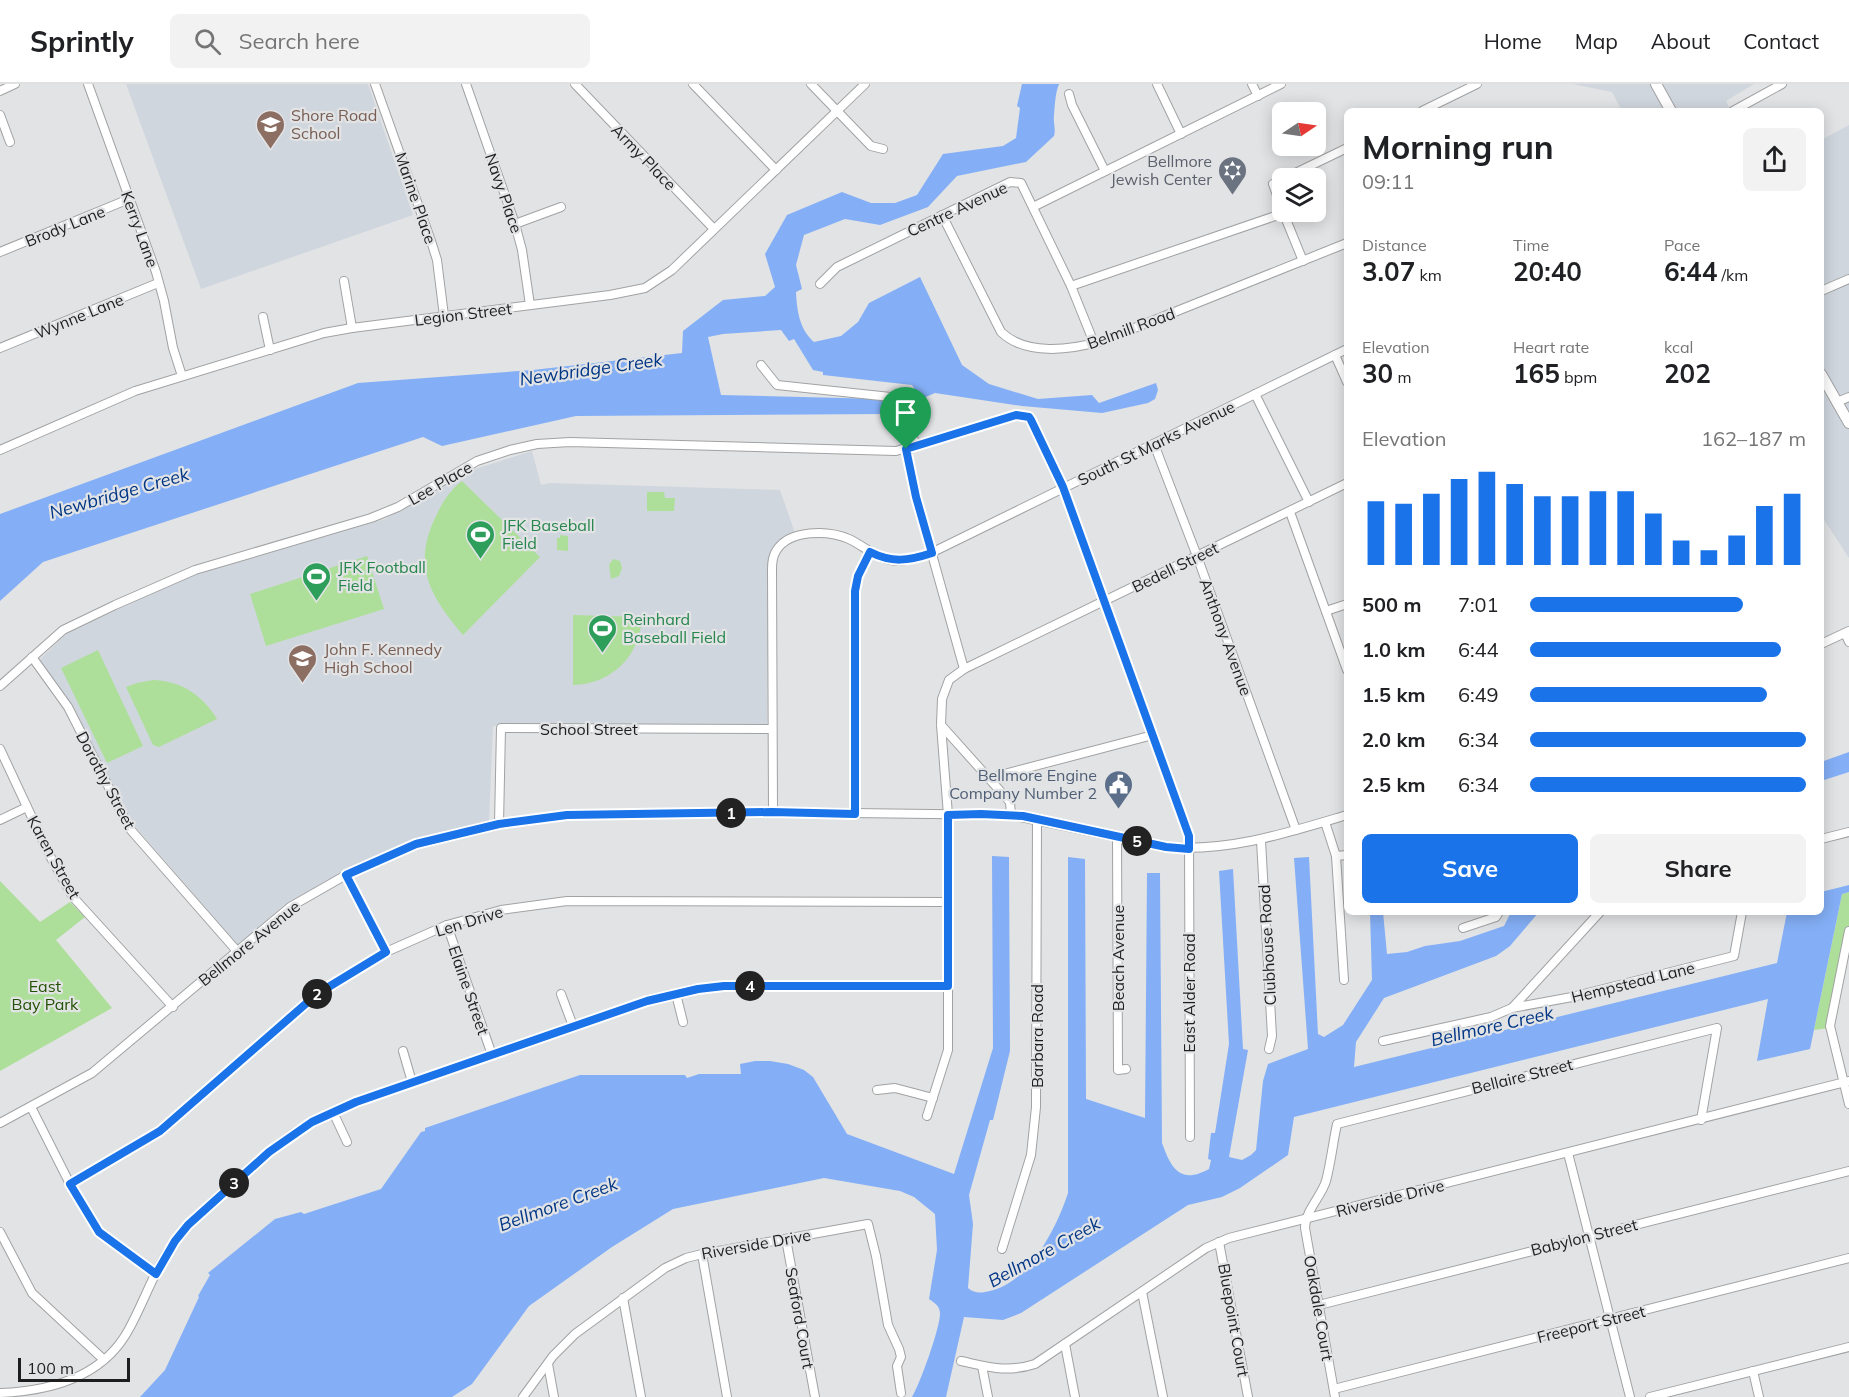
<!DOCTYPE html>
<meta charset="utf-8">
<style>
body{margin:0;font-family:Mulish,sans-serif;background:#f2f2f2;color:#202124;height:100vh;display:flex;flex-direction:column;font-size:22px;white-space:nowrap}
*{box-sizing:border-box;margin:0}
p{font-size:20px;color:#757577}
.icon{flex:none;width:33px;height:33px;fill:none;stroke:currentColor;stroke-width:2;stroke-linecap:round;stroke-linejoin:round}
.map{position:relative;flex:1;overflow:hidden}
.panel{position:absolute;left:1344px;top:24px;width:480px;height:807px;display:flex;flex-direction:column;background:#fff;border-radius:9px;box-shadow:0 3px 15px #0003}
.panel>*{flex:none}
.needle{width:39px;rotate:77deg}
.fabs{position:absolute;left:1272px;top:18px;display:grid;gap:12px}
.fabs a{display:grid;place-items:center;width:54px;height:54px;border-radius:9px;background:#fff;box-shadow:0 3px 15px #0003;font-size:30px}
.scale{position:absolute;left:18px;bottom:15px;width:112px;box-sizing:border-box;padding-left:6px;border:3px solid #1e1e1f;border-top:0;font-size:16px;line-height:21px;white-space:nowrap;color:#1e1e1f;-webkit-text-stroke:4px #e2e3e5;paint-order:stroke}
.pin{position:absolute;display:grid;place-items:center;width:51px;height:51px;color:#fff;margin:-62px -26px;border-radius:50% 50% 50% 0;rotate:-45deg;box-shadow:0 0 6px #0007}
.pin .icon{rotate:45deg}
.km{position:absolute;width:30px;height:30px;margin:-15px;border-radius:50%;background:#222;color:#fff;font-size:16px;line-height:30px;text-align:center}
.round{display:grid;place-items:center;flex:none;width:63px;height:63px;border-radius:9px;background:#f2f2f2}
.head{display:flex;align-items:center;justify-content:space-between;height:102px;padding:0 18px}
h1{font-size:33px;font-weight:700;line-height:45px}
.figures{display:grid;grid-template-columns:repeat(3,1fr);gap:9px;height:102px;padding:6px 18px}
.figures div{display:grid;align-content:center}
.figures b{font-size:26px;font-weight:700}
.figures small{font-size:16px;font-weight:400}
.figures p{font-size:16px}
.chart{height:168px;padding:12px 18px}
.chart p{display:flex;justify-content:space-between}
.chart svg{width:100%;height:108px;margin-top:6px;stroke:#1a73e8;stroke-width:6}
.button{display:flex;gap:12px;margin-top:auto;padding:12px 18px}
.button a{flex:1;height:69px;border-radius:9px;background:#1a73e8;color:#fff;font-size:24px;font-weight:700;line-height:69px;text-align:center}
.button a+a{background:#f2f2f2;color:#202124}
ul{padding:0 18px;list-style:none;font-size:20px}
li{display:grid;grid-template-columns:96px 72px 1fr;align-items:center;height:45px}
li i{height:15px;border-radius:8px;background:#1a73e8}
header{display:flex;align-items:center;gap:36px;box-sizing:border-box;height:84px;padding:0 30px;background:#fff;border-bottom:2px solid #e0e0e0}
header strong{font-size:28px}
nav{display:flex;gap:33px;margin-inline-start:auto;font-size:21px}
.search{width:420px;height:54px;background:#f2f2f2;display:flex;align-items:center;gap:15px;box-sizing:border-box;padding:0 21px;border-radius:9px;color:#757577;font-size:22px}
.map>svg:first-child{display:block}
.built{fill:#d0d6de}
.green{fill:#aedf9a}
.water{fill:#84aff6}
.lines{fill:none;stroke-linecap:round;stroke-linejoin:round}
.minor-casing{stroke:#a1a2a3;stroke-width:10}
.major-casing{stroke:#a1a2a3;stroke-width:12}
.minor{stroke:#fff;stroke-width:8}
.major{stroke:#fff;stroke-width:10}
.route-casing{stroke:#fff;stroke-width:12}
.route{stroke:#1a73e8;stroke-width:8}
.labels{text-anchor:middle;dominant-baseline:central;stroke-width:4.5;stroke-linejoin:round;paint-order:stroke}
.education-label{font-size:16px;fill:#785e54;stroke:#e2e3e5;text-anchor:start}
.street-label{font-size:16px;fill:#1e1e1f;stroke:#e2e3e5}
.worship-label{font-size:16px;fill:#5b616d;stroke:#e2e3e5;text-anchor:end}
.leisure-label{font-size:16px;fill:#27864d;stroke:#e2e3e5;text-anchor:start}
.service-label{font-size:16px;fill:#4e5e75;stroke:#e2e3e5;text-anchor:end}
.park-label{font-size:16px;fill:#235103;stroke:#e2e3e5}
.water-label{font-size:18px;font-style:italic;fill:#013685;stroke:#e2e3e5}
</style>
<header>
<strong>Sprintly</strong>
<div class="search"><svg class="icon" aria-label="search" viewBox="0 0 24 24"><circle cx="10" cy="10" r="6"/><path d="M15 15l6 6"/></svg>Search here</div>
<nav><a>Home</a><a>Map</a><a>About</a><a>Contact</a></nav>
</header>
<div class="map">
<svg width="1849" height="1313" viewBox="0 0 1849 1313">
<rect width="100%" height="100%" fill="#e2e3e5"/>
<g class="built">
<polygon points="126,0 368,0 413,131 201,205"/>
<polygon points="1573,0 1754,0 1726,17 1731,27 1622,27 1612,8"/>
<polygon points="1849,41 1849,474 1821,431 1821,56"/>
<polygon points="532,367 541,401 549,399 780,406 795,449 785,455 769,470 767,642 550,640 493,642 489,737 414,754 339,790 285,820 238,861 134,741 72,621 39,576 68,548 201,488 385,435 472,386"/>
</g>
<g class="green">
<path d="M462 397 540 473 463 551C431 513 412 483 435 434 442 419 449 407 462 397Z"/>
<polygon points="647,408 664,408 665,414 675,414 674,427 647,427"/>
<polygon points="560,451 568,452 568,467 557,466 557,454 560,454"/>
<polygon points="367,472 384,525 266,562 250,510"/>
<polygon points="613,475 620,477 622,484 619,492 611,495 609,481"/>
<path d="M573 531 642 533C640 572 612 600 573 601Z"/>
<polygon points="98,566 143,662 107,679 61,584"/>
<path d="M153 596C182 597 202 611 217 635L159 663 153 661 126 603 137 599Z"/>
<polygon points="0,797 40,838 70,818 85,833 56,856 112,924 0,987"/>
<polygon points="1849,808 1849,841 1829,944 1814,946 1842,810"/>
</g>
<g class="water">
<path d="M1022 0H1059C1055 10 1055 21 1054 31 1053 38 1056 45 1054 52L1026 78 957 92 928 123 880 141 845 135 804 151 796 181 802 205 796 208C797 226 799 245 814 258L841 252 858 238 869 219 920 193 962 281 989 300 1038 315 1092 311 1099 319 1156 299 1158 306 1155 315 1148 319 1102 329 1022 322 935 309 921 315 912 301 823 291V288L813 286 794 255 789 257 781 246 723 250 708 253 721 311 883 315 884 330 576 332 442 362 423 353 43 478 0 517V430L358 299 533 286 682 269 683 247 723 216 765 212 775 203 765 170 787 131 842 108 871 119H895L917 111 943 70 1003 62 1016 54 1020 24 1017 22Z"/>
<polygon points="1849,668 1849,688 1821,697 1821,678"/>
<path d="M992 772 1009 773 1010 967 993 1036H990L969 1111 973 1140 968 1204C975 1210 982 1209 990 1207 1029 1199 1057 1143 1068 1109V773L1085 775 1086 1015 1145 1034 1147 789H1160L1162 1059C1171 1084 1180 1101 1209 1085L1211 1076 1208 1075 1211 1049H1215L1229 960 1219 787 1233 785 1243 965 1248 966 1229 1073 1242 1076 1251 1071 1256 1066 1263 997 1268 980 1308 965 1294 774 1309 773 1318 950 1324 953 1343 941 1372 896 1370 828H1383L1387 870 1407 868 1425 862 1460 857 1504 842 1511 828H1539L1510 862 1496 872 1384 914 1356 958 1354 983 1777 879 1787 828H1821V808L1849 801V808L1842 810 1810 965 1757 977 1768 915 1294 1033 1288 1071 1240 1104 1222 1113 1188 1121 1021 1229 1003 1236 964 1233 946 1313H912C920 1300 940 1244 940 1230 940 1222 935 1219 929 1215L937 1166 935 1130 914 1113 900 1107 824 1094 673 1125 612 1163 529 1222 472 1300 452 1313H140L165 1286 199 1213 198 1212 210 1191 208 1189 275 1135 301 1128 304 1130 381 1105 421 1048 425 1047V1044L580 991H685L687 994 699 990H741L740 980 755 977H770L788 980 804 986 813 993 847 1050 954 1090 993 964Z"/>
</g>
<g class="lines">
<defs>
<g id="minor">
<polyline points="88,0 156,188 164,217 173,264 182,292"/>
<polyline points="375,0 431,157 437,176 444,232"/>
<polyline points="466,0 515,140 522,166 530,221"/>
<polyline points="575,0 714,145"/>
<polyline points="693,0 776,86"/>
<polyline points="811,0 871,62 883,65"/>
<polyline points="1157,0 1181,50"/>
<polyline points="1252,0 1258,12"/>
<polyline points="0,7 15,0"/>
<polyline points="1069,10 1072,21 1105,87"/>
<polyline points="1422,27 1477,0"/>
<polyline points="1733,27 1782,0"/>
<polyline points="0,31 10,58"/>
<polyline points="1285,94 1347,64"/>
<polyline points="1282,96 1273,100 1282,125"/>
<polyline points="1033,123 1281,0"/>
<polyline points="1283,128 1303,177"/>
<path d="M942 131 1001 248C1026 272 1070 266 1102 257L1347 159"/>
<polyline points="515,140 561,123"/>
<polyline points="0,168 129,115"/>
<polyline points="344,197 352,244"/>
<polyline points="820,200 837,183 1010,98 1021,99 1071,202 1094,259"/>
<polyline points="1071,202 1284,129"/>
<polyline points="1821,207 1849,195"/>
<polyline points="263,233 270,266"/>
<polyline points="0,264 158,199"/>
<polyline points="1335,271 1347,298"/>
<polyline points="761,281 777,301 900,314 916,362"/>
<polyline points="1255,310 1309,418"/>
<polyline points="1837,318 1849,313"/>
<polyline points="1154,360 1197,472 1296,746"/>
<polyline points="906,365 916,413 964,585"/>
<polyline points="0,366 135,307 324,249 352,244 610,211 645,204 672,186 865,0"/>
<polyline points="1290,428 1347,586"/>
<polyline points="1326,527 1347,520"/>
<polyline points="1845,549 1849,558"/>
<polyline points="1821,560 1849,547"/>
<polyline points="32,573 68,623 130,745 236,866"/>
<polyline points="0,602 63,546 115,521 195,486 371,434 398,423 477,377 510,366 537,360 570,358 896,367 1016,331 1029,333 1063,403 1189,752 1190,1053"/>
<polyline points="941,641 1010,718 1011,731"/>
<polyline points="0,665 50,772 73,813 173,923"/>
<polyline points="989,694 1153,651"/>
<path d="M773 728 772 485C772 479 773 472 776 467 789 445 829 446 849 455 864 462 874 473 891 476 905 479 918 473 931 469L1347 265"/>
<polyline points="855,730 855,507 858,492 870,468"/>
<polyline points="0,736 27,723"/>
<polyline points="1325,738 1336,772 1344,896"/>
<polyline points="499,740 501,644 772,645"/>
<polyline points="1117,753 1118,986 1126,985"/>
<polyline points="1821,755 1849,748"/>
<polyline points="1261,757 1272,952 1269,965"/>
<polyline points="1336,772 1347,771"/>
<polyline points="346,791 386,868"/>
<polyline points="447,841 492,971"/>
<polyline points="1463,844 1496,833 1499,828"/>
<polyline points="1849,847 1830,942 1849,1020"/>
<polyline points="561,910 573,942"/>
<polyline points="676,910 683,938"/>
<polyline points="1513,923 1600,828"/>
<polyline points="1383,957 1491,933 1512,924 1572,913 1734,872 1742,828"/>
<polyline points="403,967 412,998"/>
<polyline points="877,1006 895,1004 933,1014"/>
<polyline points="31,1023 70,1100 99,1148 156,1190"/>
<polyline points="333,1028 347,1058"/>
<polyline points="927,1032 948,966 948,731 941,641 942,615 949,596 964,585 1347,399"/>
<path d="M0 1039 92 989 290 823 346 791 416 760 499 740 567 731 773 728 1011 731 1166 763C1229 768 1287 749 1347 731"/>
<polyline points="1568,1069 1630,1313"/>
<polyline points="70,1100 160,1047 317,910 386,868 447,841 501,826 567,817 948,818"/>
<polyline points="0,1148 32,1209 103,1275"/>
<polyline points="786,1155 815,1313"/>
<polyline points="1219,1158 1248,1313"/>
<polyline points="1002,1165 1031,1071 1036,1023 1037,736"/>
<polyline points="702,1170 727,1313"/>
<polyline points="1142,1208 1163,1313"/>
<polyline points="623,1214 641,1313"/>
<polyline points="1319,1221 1849,1087"/>
<polyline points="1065,1260 1075,1313"/>
<path d="M961 1277C989 1283 1007 1289 1035 1280L1206 1164 1229 1154 1849 997"/>
<polyline points="548,1280 554,1313"/>
<polyline points="982,1282 988,1313"/>
<polyline points="1753,1287 1759,1313"/>
<polyline points="1334,1305 1849,1174"/>
<path d="M0 1309C50 1307 103 1294 129 1245 145 1216 155 1183 176 1156 192 1136 212 1118 231 1101 253 1082 274 1062 299 1046 317 1035 337 1027 356 1018L647 917 698 905 724 902H948"/>
<polyline points="523,1313 553,1272 575,1250 665,1184 686,1174 702,1170 868,1140 876,1172 888,1241 899,1265 901,1273 897,1282 901,1309"/>
<path d="M1335 1313 1305 1144C1305 1127 1321 1113 1326 1097 1331 1078 1333 1058 1337 1040L1717 944 1701 1036"/>
<polyline points="1650,1313 1849,1263"/>
</g>
<g id="major">
<polyline points="1656,0 1671,27"/>
<polyline points="1821,290 1849,339"/>
</g>
</defs>
<use href="#minor" class="minor-casing"/>
<use href="#major" class="major-casing"/>
<use href="#minor" class="minor"/>
<use href="#major" class="major"/>
</g>
<g class="lines">
<defs>
<path id="route" d="M1016 331 1029 333 1031 336 1063 403 1189 752V765L1166 763 1023 732 981 730 948 731V902H724L698 905 647 917 356 1018 312 1038 269 1068 188 1141 175 1157 156 1190 99 1148 70 1100 160 1047 317 910 386 868 346 791 416 760 499 740 567 731 772 728 855 730V507L858 492 870 468C892 479 908 477 932 469L916 413 906 365Z"/>
</defs>
<use href="#route" class="route-casing"/>
<use href="#route" class="route"/>
</g>
<defs>
<symbol id="school-pin" viewBox="-11 -11 22 30"><path d="M0 17L-7.5 6A9.5 9.5 0 1 1 7.5 6Z" fill="#8d6e63" stroke="#e2e3e5"/><path d="M0-5L7-2L0 1L-7-2ZM-4 1L0 2.5L4 1V4Q0 6-4 4Z" fill="#fff"/></symbol>
<symbol id="synagogue-pin" viewBox="-11 -11 22 30"><path d="M0 17L-7.5 6A9.5 9.5 0 1 1 7.5 6Z" fill="#6b7280" stroke="#e2e3e5"/><path d="M0-6.5L5.6 3.2H-5.6ZM0 6.5L5.6-3.2H-5.6Z" fill="#fff"/></symbol>
<symbol id="stadium-pin" viewBox="-11 -11 22 30"><path d="M0 17L-7.5 6A9.5 9.5 0 1 1 7.5 6Z" fill="#2e9e5b" stroke="#e2e3e5"/><path d="M0-5a6.5 5 0 1 0 0 10a6.5 5 0 1 0 0-10ZM-3.5-1.8h7v3.6h-7Z" fill="#fff"/></symbol>
<symbol id="civic-pin" viewBox="-11 -11 22 30"><path d="M0 17L-7.5 6A9.5 9.5 0 1 1 7.5 6Z" fill="#5c6f8a" stroke="#e2e3e5"/><path d="M-.6-6.5H3V-4.5H.6V-3L4-1V1h2V6H-6V1h2V-1L-.6-3ZM-1.2 2.5V6h2.4V2.5Z" fill="#fff"/></symbol>
</defs>
<g fill-rule="evenodd">
<use href="#school-pin" x="254" y="24" width="33" height="45"/>
<use href="#synagogue-pin" x="1216" y="70" width="33" height="45"/>
<use href="#stadium-pin" x="464" y="434" width="33" height="45"/>
<use href="#stadium-pin" x="300" y="476" width="33" height="45"/>
<use href="#stadium-pin" x="586" y="528" width="33" height="45"/>
<use href="#school-pin" x="286" y="558" width="33" height="45"/>
<use href="#civic-pin" x="1102" y="684" width="33" height="45"/>
</g>
<g class="labels">
<g class="education-label">
<text x="291" y="31">Shore Road<tspan x="291" dy="18">School</tspan></text>
<text x="324" y="565">John F. Kennedy<tspan x="324" dy="18">High School</tspan></text>
</g>
<g class="street-label">
<text transform="translate(644 73) rotate(46)">Army Place</text>
<text transform="translate(504 109) rotate(71)">Navy Place</text>
<text transform="translate(416 114) rotate(71)">Marine Place</text>
<text transform="translate(957 125) rotate(-25)">Centre Avenue</text>
<text transform="translate(65 142) rotate(-22)">Brody Lane</text>
<text transform="translate(140 145) rotate(70)">Kerry Lane</text>
<text transform="translate(463 230) rotate(-7)">Legion Street</text>
<text transform="translate(79 232) rotate(-22)">Wynne Lane</text>
<text transform="translate(1131 244) rotate(-20)">Belmill Road</text>
<text transform="translate(1156 359) rotate(-26)">South St Marks Avenue</text>
<text transform="translate(440 399) rotate(-30)">Lee Place</text>
<text transform="translate(1175 483) rotate(-26)">Bedell Street</text>
<text transform="translate(1226 553) rotate(70)">Anthony Avenue</text>
<text x="589" y="645">School Street</text>
<text transform="translate(106 696) rotate(62)">Dorothy Street</text>
<text transform="translate(54 773) rotate(61)">Karen Street</text>
<text transform="translate(469 837) rotate(-17)">Len Drive</text>
<text transform="translate(249 859) rotate(-39)">Bellmore Avenue</text>
<text transform="translate(1267 861) rotate(-93)">Clubhouse Road</text>
<text transform="translate(1118 874) rotate(-90)">Beach Avenue</text>
<text transform="translate(1633 898) rotate(-14)">Hempstead Lane</text>
<text transform="translate(469 906) rotate(71)">Elaine Street</text>
<text transform="translate(1189 909) rotate(-90)">East Alder Road</text>
<text transform="translate(1037 952) rotate(-90)">Barbara Road</text>
<text transform="translate(1522 992) rotate(-14)">Bellaire Street</text>
<text transform="translate(1390 1114) rotate(-14)">Riverside Drive</text>
<text transform="translate(1584 1153) rotate(-14)">Babylon Street</text>
<text transform="translate(756 1160) rotate(-10)">Riverside Drive</text>
<text transform="translate(1319 1224) rotate(80)">Oakdale Court</text>
<text transform="translate(800 1234) rotate(80)">Seaford Court</text>
<text transform="translate(1234 1236) rotate(80)">Bluepoint Court</text>
<text transform="translate(1591 1240) rotate(-14)">Freeport Street</text>
</g>
<g class="worship-label">
<text x="1212" y="77">Bellmore<tspan x="1212" dy="18">Jewish Center</tspan></text>
</g>
<g class="leisure-label">
<text x="502" y="441">JFK Baseball<tspan x="502" dy="18">Field</tspan></text>
<text x="338" y="483">JFK Football<tspan x="338" dy="18">Field</tspan></text>
<text x="623" y="535">Reinhard<tspan x="623" dy="18">Baseball Field</tspan></text>
</g>
<g class="service-label">
<text x="1097" y="691">Bellmore Engine<tspan x="1097" dy="18">Company Number 2</tspan></text>
</g>
<g class="park-label">
<text x="45" y="902">East<tspan x="45" dy="18">Bay Park</tspan></text>
</g>
<g class="water-label">
<text transform="translate(591 285) rotate(-8)">Newbridge Creek</text>
<text transform="translate(119 409) rotate(-16)">Newbridge Creek</text>
<text transform="translate(1492 942) rotate(-13)">Bellmore Creek</text>
<text transform="translate(558 1120) rotate(-20)">Bellmore Creek</text>
<text transform="translate(1044 1168) rotate(-29)">Bellmore Creek</text>
</g>
</g>
</svg>
<div class="fabs">
<a><svg class="needle" viewBox="-14 -14 28 28"><path d="M0-13l5 13h-10z" fill="#e53935"/><path d="M0 13l5-13h-10z" fill="#757577"/></svg></a>
<a><svg class="icon" aria-label="layers" viewBox="0 0 24 24"><path d="M12 4l9 5-9 5-9-5zM3 14l9 5 9-5"/></svg></a>
</div>
<div class="scale">100 m</div>
<div class="pin" style="left:906px;top:365px;background:#1e9e55"><svg class="icon" aria-label="arrive" viewBox="0 0 24 24"><path d="M6 21V4h12l-3 4 3 4H6"/></svg></div>
<b class="km" style="left:731px;top:729px">1</b>
<b class="km" style="left:317px;top:910px">2</b>
<b class="km" style="left:234px;top:1099px">3</b>
<b class="km" style="left:750px;top:902px">4</b>
<b class="km" style="left:1137px;top:757px">5</b>
<section class="panel">
<div class="head"><div><h1>Morning run</h1><p>09:11</p></div><a class="round"><svg class="icon" aria-label="share" viewBox="0 0 24 24"><path d="M12 15V3M7 8l5-5 5 5M5 13v7h14v-7"/></svg></a></div>
<div class="figures">
<div><p>Distance</p><b>3.07<small> km</small></b></div>
<div><p>Time</p><b>20:40</b></div>
<div><p>Pace</p><b>6:44<small> /km</small></b></div>
</div>
<div class="figures">
<div><p>Elevation</p><b>30<small> m</small></b></div>
<div><p>Heart rate</p><b>165<small> bpm</small></b></div>
<div><p>kcal</p><b>202</b></div>
</div>
<div class="chart"><p><span>Elevation</span>162–187 m</p>
<svg viewBox="0 0 160 44" preserveAspectRatio="none"><path d="M5 44V18M15 44V19M25 44V15M35 44V9M45 44V6M55 44V11M65 44V16M75 44V16M85 44V14M95 44V14M105 44V23M115 44V34M125 44V38M135 44V32M145 44V20M155 44V15"/></svg>
</div>
<ul>
<li><b>500 m</b>7:01<i style="width:77%"></i></li>
<li><b>1.0 km</b>6:44<i style="width:91%"></i></li>
<li><b>1.5 km</b>6:49<i style="width:86%"></i></li>
<li><b>2.0 km</b>6:34<i style="width:100%"></i></li>
<li><b>2.5 km</b>6:34<i style="width:100%"></i></li>
</ul>
<div class="button"><a>Save</a><a>Share</a></div>
</section>
</div>
